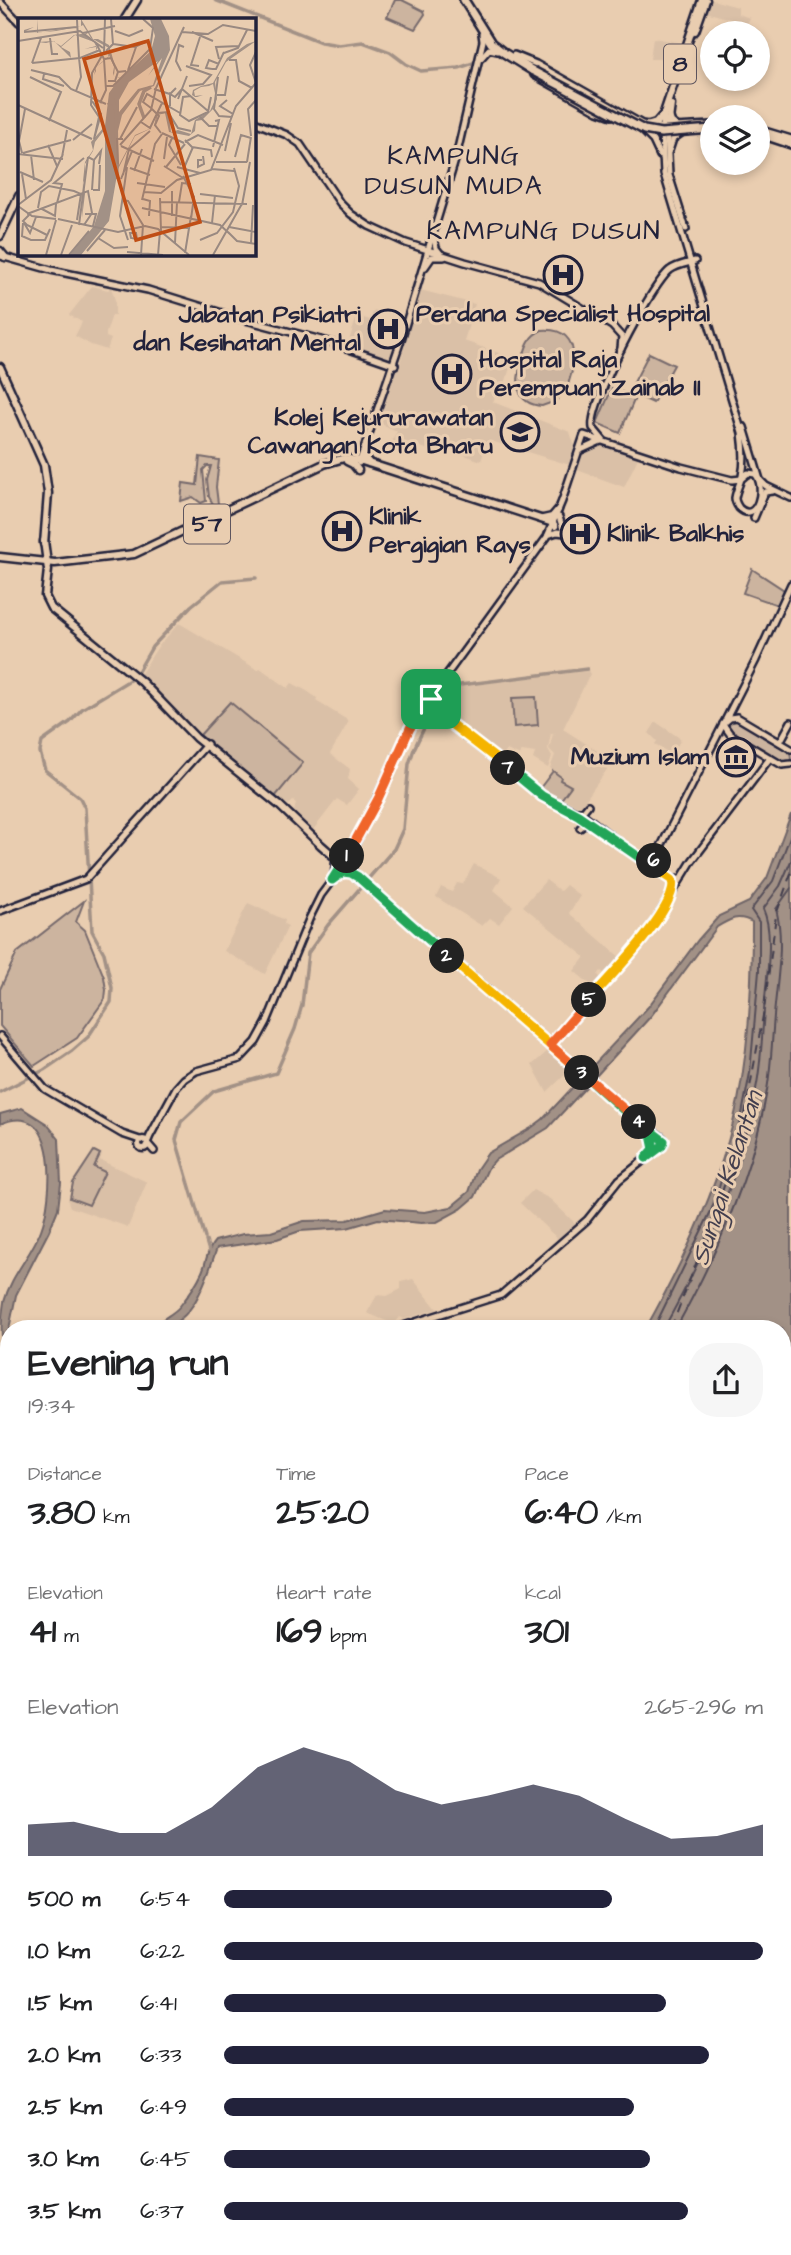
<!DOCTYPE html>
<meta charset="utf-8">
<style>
body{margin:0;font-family:"Architects Daughter",sans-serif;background:#f6f6f6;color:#202124;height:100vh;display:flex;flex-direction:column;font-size:26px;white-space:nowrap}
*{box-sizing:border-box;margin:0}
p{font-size:23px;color:#757577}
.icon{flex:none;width:38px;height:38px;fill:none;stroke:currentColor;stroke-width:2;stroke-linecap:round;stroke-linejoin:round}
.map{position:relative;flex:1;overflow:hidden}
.details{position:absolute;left:0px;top:1320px;width:791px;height:936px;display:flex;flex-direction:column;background:#fff;border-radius:28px 28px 0 0;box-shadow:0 4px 10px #0003}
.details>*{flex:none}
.tools{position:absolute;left:700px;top:21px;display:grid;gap:14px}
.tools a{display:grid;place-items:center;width:70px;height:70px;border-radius:50%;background:#fff;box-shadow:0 4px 10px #0003;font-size:35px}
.pin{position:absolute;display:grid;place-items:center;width:60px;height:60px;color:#fff;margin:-30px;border-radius:14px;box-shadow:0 4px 10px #0006}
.km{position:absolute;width:35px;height:35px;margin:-18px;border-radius:50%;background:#222;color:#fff;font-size:19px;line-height:35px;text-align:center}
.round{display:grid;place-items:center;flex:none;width:74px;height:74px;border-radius:28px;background:#f6f6f6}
.overview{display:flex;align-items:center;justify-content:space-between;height:119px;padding:0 28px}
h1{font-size:38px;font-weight:800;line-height:52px}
.metrics{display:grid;grid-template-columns:repeat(3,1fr);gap:10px;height:119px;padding:7px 28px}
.metrics div{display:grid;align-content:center}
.metrics b{font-size:35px;font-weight:800}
.metrics small{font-size:19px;font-weight:400}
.metrics p{font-size:19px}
.chart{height:196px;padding:14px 28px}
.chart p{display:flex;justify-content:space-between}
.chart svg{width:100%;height:126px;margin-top:7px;fill:#22223b;opacity:.7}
ul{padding:0 28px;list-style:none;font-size:23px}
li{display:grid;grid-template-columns:112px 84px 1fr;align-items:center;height:52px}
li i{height:18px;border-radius:9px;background:#22223b}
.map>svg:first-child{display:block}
.built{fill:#dac0a7}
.green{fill:#ccb49f;stroke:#776b6d;stroke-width:2}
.water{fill:#a29186;stroke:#6f6568;stroke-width:2}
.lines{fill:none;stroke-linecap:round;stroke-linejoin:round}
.shore{stroke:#554e59;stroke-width:2}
.canal{stroke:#a29186;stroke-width:3.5}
.ferry{stroke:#423e4e;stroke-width:2;stroke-dasharray:9 7;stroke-linecap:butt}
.secondary-casing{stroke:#22223b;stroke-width:10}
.primary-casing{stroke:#22223b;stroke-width:11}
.trunk-casing{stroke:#22223b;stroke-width:12}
.secondary{stroke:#e9cdb0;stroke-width:5}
.primary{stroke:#e9cdb0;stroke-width:6}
.trunk{stroke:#e9cdb0;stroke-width:7}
.rail{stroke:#22223b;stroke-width:2;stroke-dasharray:10 5;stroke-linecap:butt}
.trunk-bridge-casing{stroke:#22223b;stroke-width:12;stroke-linecap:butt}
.trunk-bridge{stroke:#e9cdb0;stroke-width:7}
.split-1-casing{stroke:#fff;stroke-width:14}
.split-2-casing{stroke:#fff;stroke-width:14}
.split-3-casing{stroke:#fff;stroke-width:14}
.split-4-casing{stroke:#fff;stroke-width:14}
.split-5-casing{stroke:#fff;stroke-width:14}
.split-6-casing{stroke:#fff;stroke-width:14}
.split-7-casing{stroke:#fff;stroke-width:14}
.split-8-casing{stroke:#fff;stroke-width:14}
.split-1{stroke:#f0652b;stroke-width:9}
.split-2{stroke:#22a559;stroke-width:9}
.split-3{stroke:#f5b400;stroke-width:9}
.split-4{stroke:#22a559;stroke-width:9}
.split-5{stroke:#f0652b;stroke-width:9}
.split-6{stroke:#f5b400;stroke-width:9}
.split-7{stroke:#22a559;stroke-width:9}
.split-8{stroke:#f5b400;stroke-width:9}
.labels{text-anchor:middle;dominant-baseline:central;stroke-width:6;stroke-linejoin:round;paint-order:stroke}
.shield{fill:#e9cdb0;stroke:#5e555e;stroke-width:2}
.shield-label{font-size:23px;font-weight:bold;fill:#22223b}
.poi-label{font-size:24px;font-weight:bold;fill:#22223b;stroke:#e9cdb0;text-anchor:end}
.neighbourhood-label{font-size:26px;letter-spacing:2px;fill:#22223b;stroke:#e9cdb0}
.water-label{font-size:26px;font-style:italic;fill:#423e4e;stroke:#e9cdb0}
.inset-river{fill:none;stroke:#a29186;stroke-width:3.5}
.inset-road{fill:none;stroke:#998981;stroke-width:2}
.view{fill:#c04e15;fill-opacity:0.15;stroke:#c04e15;stroke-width:3.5}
.inset-edge{fill:none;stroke:#22223b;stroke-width:3.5}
</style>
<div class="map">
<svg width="791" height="2255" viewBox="0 0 791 2255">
<rect width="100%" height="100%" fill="#e9cdb0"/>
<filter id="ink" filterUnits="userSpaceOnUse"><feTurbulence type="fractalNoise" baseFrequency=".0143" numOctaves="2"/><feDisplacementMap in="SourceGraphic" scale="14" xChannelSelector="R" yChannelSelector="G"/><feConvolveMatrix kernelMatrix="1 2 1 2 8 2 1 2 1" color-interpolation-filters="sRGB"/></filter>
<g filter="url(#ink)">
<g class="built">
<polygon points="712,0 738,7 738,14 750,18 747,24 706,12"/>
<polygon points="653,38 684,43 678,59 650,59"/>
<polygon points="92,286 108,290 111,287 115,300 115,315 112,315 106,333 106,337 111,339 107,350 91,345 75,336 82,322 69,315"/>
<polygon points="420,290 475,304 464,341 513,358 501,397 495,397 493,402 570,432 575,447 570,465 491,441 485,448 481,461 438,445 435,452 406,442 404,447 392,441 397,431 379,423 396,370 400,363"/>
<polygon points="374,310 404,322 393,355 388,358 348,344 357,316 370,320"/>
<polygon points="598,444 638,458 624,487 577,470 583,451"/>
<polygon points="179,623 253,667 258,670 260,668 288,688 292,683 307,691 317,698 316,701 349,721 330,754 350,769 348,779 359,789 347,805 337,799 313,830 294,812 296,803 293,801 289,805 273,795 200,735 140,675 157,648"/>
<polygon points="588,671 590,674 563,729 613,761 579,809 572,805 571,802 569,804 560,801 571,786 560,780 561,777 550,768 555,755 549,749 553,734 555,734 551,733 548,749 552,756 548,768 533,759 535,753 522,751 520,756 507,750 502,757 439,711 461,686"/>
<polygon points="656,722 681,739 672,755 655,744 657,741 649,733"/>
<polygon points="474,864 501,878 494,890 513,906 499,924 490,918 482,926 436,897 441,887 452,892 457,883 463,884"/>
<polygon points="546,880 560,891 566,885 580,896 569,913 622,959 607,976 601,971 598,975 603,980 596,989 574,971 585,957 523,906"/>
<polygon points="248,903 285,920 284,924 288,926 265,974 224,951"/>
<polygon points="548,1051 553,1051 572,1068 547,1092 532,1065"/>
<polygon points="93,1150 102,1154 100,1160 147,1182 128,1227 70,1207 68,1201 72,1182"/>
<polygon points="533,1190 550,1199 577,1225 559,1240 520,1203"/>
<polygon points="413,1279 437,1309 404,1319 400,1317 394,1324 367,1313 377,1295 387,1296 401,1289 401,1282"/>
<polygon points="782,1714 791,1724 791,1852 786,1874 782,1873"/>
</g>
<g class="green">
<polygon points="395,0 402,0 424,11 425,14 415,29 387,17"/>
<path d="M542 330C562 328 575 339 573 360L575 361 567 388H565L556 401 542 406C515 404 515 382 522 361 526 347 528 336 542 330Z"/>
<polygon points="649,353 674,365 653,403 629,392"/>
<polygon points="612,388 635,398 620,433 597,423"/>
<polygon points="200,457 219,460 216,487 219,512 193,524 193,521 207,514 205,507 213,504 209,497 207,480 211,466 207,466 203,470 206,501 201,503 193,497 181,501 183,483 197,485"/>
<polygon points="752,569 784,590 778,605 743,593"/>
<polygon points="536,697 538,725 514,727 512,698"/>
<polygon points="230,702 303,763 275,797 200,735"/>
<polygon points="736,719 790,751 791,760 789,763 783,763 731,732 727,725 728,722"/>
<polygon points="553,771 561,777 560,780 571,786 560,801 548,795 540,788"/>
<polygon points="84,901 76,922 85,930 104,977 106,990 105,999 77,1038 34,1066 0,1026 0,989 17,953"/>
<polygon points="94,1151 100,1154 94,1167 105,1172 89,1205 70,1198 73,1183"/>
</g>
<g class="water">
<path d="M791 814V1356L782 1383V1328H646C682 1264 715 1195 733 1123 749 1058 752 989 752 922 738 914 730 919 717 927L651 1016 586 1087 548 1128 495 1160 488 1168 475 1197 461 1209 437 1222 421 1223 378 1219 347 1228 300 1231 277 1239 217 1248C206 1278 194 1328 155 1328 161 1317 172 1316 180 1306 188 1296 196 1285 202 1272 207 1261 206 1251 215 1241L243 1234 271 1232 304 1221 347 1220 385 1209 425 1212 451 1207 469 1192 477 1169 488 1153 531 1128 543 1119 648 1007 698 940 719 916 749 902 767 878Z"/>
<path d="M22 1108 47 1124 59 1139 61 1183 58 1209 49 1231 16 1295 6 1344 9 1350V1364C0 1345 0 1324 4 1302 11 1275 31 1256 41 1230 53 1199 61 1097 0 1124V1114Z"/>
<polygon points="9,1963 9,2128 0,2135 0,1966"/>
</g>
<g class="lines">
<g class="shore">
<polyline points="654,1328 711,1211 740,1124 750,1073 759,971 759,922 751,910 773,881 791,834"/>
<path d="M664 1328C705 1254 742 1174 756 1089 762 1060 762 1029 765 999 767 973 774 932 763 909L780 886 791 861"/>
<path d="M676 1328C717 1254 753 1173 767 1090 772 1062 772 1033 775 1005 778 975 784 938 776 909L791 888"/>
</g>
<g class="canal">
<polyline points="215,0 321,42 339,45 363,42 390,52 406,64 421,71 459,68 476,62"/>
<polyline points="137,673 152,647 191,606 222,581 256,578"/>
<polyline points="0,1092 44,1070 72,1051 88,1037 111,1002 112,988 104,953 92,931 85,808 80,798 45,770 40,752 42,742 70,722 82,709 133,678"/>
<polyline points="205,1238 176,1140 181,1122 214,1091 276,1073 295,1029 302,1005 308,953 328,925 394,849 403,829 409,764 414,749 425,726 460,685 587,669"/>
<polyline points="206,1241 209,1251"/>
</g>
<polyline class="ferry" points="671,1328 716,1212 744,1120 764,1010 776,915 791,873"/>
<defs>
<g id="secondary">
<polyline points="0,2 19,22"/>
<polyline points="514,55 536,64 642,124 664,128"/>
<polyline points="481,58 489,49 498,51"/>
<polyline points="534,75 598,111 612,116"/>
<polyline points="254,122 287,135 300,144 340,203 351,214 369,226 406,243 465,262 539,282 612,326 622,337 621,349"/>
<polyline points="674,127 712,125"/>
<polyline points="758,129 791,139"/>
<polyline points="642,130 653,141 660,156"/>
<polyline points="667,134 669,175 686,229"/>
<polyline points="669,151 673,139 683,132"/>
<polyline points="434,237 436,248 440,253"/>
<polyline points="1,256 51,270 148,290 238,318 329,342 395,365"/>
<polyline points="425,267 432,257 444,257"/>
<polyline points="744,427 760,480 766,486 791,498"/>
<path d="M581 450 603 440 593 428C588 405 651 285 670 270 676 265 688 263 695 261"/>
<polyline points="359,463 400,343 456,157 483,41 482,34"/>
<polyline points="559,517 564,532"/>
<polyline points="754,518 765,492 773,491"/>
<polyline points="548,535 557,532 565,533"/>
<path d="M481 628 547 537 562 501 584 435 681 467 732 480 741 479 748 473 755 474C767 486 757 525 739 508 737 505 735 501 735 498 736 491 740 483 742 476 745 462 744 447 742 433L664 174 662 134"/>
<polyline points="424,704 542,796 584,815 622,845"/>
<polyline points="780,742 791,722"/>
<polyline points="791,749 737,717 730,718 723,724 730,734 782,765 791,764"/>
<polyline points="579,811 583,811 588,805"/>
<polyline points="580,828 585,824 591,824"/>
<polyline points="619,844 672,880 680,879"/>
<polyline points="657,870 654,860 756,660 791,584"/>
<polyline points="0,911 86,879 207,744"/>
<polyline points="0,1036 45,1089 122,1134 140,1140"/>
<polyline points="550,1045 646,936 692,861 770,758"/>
<circle cx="143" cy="1144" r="4.5"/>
<polyline points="154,1151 147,1143 150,1136 176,1088 184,1079 196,1071 240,1059 256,1042 267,1022 310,917 321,895 348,859 415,718 480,629"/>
<polyline points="650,1154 654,1144"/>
<polyline points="397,1328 501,1295 587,1220 619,1180 660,1147"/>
<polyline points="0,1750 9,1741"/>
</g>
<g id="primary">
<polyline points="125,19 137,0"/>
<polyline points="695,31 706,0"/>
<polyline points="669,116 671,122 677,127"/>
<polyline points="646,126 656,123 662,116"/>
<polyline points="662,134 664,113 702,0"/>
<polyline points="667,134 671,105"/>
<polyline points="0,236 19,196"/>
<polyline points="0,251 5,257"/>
<polyline points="0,367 44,465 48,493 44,544"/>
<polyline points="365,449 365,458 369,463"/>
<polyline points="347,461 353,464 358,470"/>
<polyline points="543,519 552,517 558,510"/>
<polyline points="44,541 48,570 45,596 51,608 142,682 196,738 279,805 321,845 467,973 631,1116 661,1137"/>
<polyline points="0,557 55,563 134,554 324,464 344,458 362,461 553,523 555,526"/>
<polyline points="350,855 352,870"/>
<polyline points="335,873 336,860"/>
<polyline points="337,875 343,872 351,873"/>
<circle cx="659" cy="1142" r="5"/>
</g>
<g id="trunk">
<polyline points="464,0 491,43 504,53 533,71"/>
<polyline points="758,133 791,144"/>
</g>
</defs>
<use href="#secondary" class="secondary-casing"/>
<use href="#primary" class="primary-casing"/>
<use href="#trunk" class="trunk-casing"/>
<use href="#secondary" class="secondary"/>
<use href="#primary" class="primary"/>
<use href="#trunk" class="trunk"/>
<g class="rail">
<polyline points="782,1532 791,1511"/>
<polyline points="782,1674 791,1694"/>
</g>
<defs>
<polyline id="trunk-bridge" points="533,71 644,130 661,133 712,129"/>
</defs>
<use href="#trunk-bridge" class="trunk-bridge-casing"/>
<use href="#trunk-bridge" class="trunk-bridge"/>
</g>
</g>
<g class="lines" filter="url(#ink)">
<defs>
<polyline id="split-1" points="347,856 378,799 410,728 431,699"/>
<polyline id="split-2" points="347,856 332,880 343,872 351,873 358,877 447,956"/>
<polyline id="split-3" points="447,956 582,1073"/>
<polyline id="split-4" points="582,1073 651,1135 654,1149 646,1158 662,1146 664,1141 639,1122"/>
<polyline id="split-5" points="589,1000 550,1045 639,1122"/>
<path id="split-6" d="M589 1000C607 980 681 905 672 880L657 870 654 861"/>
<polyline id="split-7" points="508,768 542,796 578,815 646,862 654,861"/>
<polyline id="split-8" points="431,699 433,710 508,768"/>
</defs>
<use href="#split-1" class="split-1-casing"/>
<use href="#split-2" class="split-2-casing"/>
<use href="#split-3" class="split-3-casing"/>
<use href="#split-4" class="split-4-casing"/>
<use href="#split-5" class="split-5-casing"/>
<use href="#split-6" class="split-6-casing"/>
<use href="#split-7" class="split-7-casing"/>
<use href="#split-8" class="split-8-casing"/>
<use href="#split-1" class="split-1"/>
<use href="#split-2" class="split-2"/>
<use href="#split-3" class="split-3"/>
<use href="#split-4" class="split-4"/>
<use href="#split-5" class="split-5"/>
<use href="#split-6" class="split-6"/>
<use href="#split-7" class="split-7"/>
<use href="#split-8" class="split-8"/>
</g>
<defs>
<symbol id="hospital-ring" viewBox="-11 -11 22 22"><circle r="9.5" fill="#e9cdb0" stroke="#22223b" stroke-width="1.5"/><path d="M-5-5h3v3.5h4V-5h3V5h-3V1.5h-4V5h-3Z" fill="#22223b"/></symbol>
<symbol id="university-ring" viewBox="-11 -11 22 22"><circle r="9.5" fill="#e9cdb0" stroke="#22223b" stroke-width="1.5"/><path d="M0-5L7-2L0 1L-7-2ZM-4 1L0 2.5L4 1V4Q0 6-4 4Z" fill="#22223b"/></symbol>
<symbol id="museum-ring" viewBox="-11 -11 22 22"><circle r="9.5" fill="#e9cdb0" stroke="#22223b" stroke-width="1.5"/><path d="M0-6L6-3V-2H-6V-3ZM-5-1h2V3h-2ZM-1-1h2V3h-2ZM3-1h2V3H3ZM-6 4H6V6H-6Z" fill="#22223b"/></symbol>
</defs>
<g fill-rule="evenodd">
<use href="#hospital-ring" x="541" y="253" width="44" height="44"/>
<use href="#hospital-ring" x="366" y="307" width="44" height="44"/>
<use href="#hospital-ring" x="430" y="352" width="44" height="44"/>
<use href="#university-ring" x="498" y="410" width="44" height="44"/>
<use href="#hospital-ring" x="320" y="509" width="44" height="44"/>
<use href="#hospital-ring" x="558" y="512" width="44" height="44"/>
<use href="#museum-ring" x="714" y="735" width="44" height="44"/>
</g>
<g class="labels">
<g class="shield">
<rect x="664" y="44.5" width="32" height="39" rx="5"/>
<rect x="184" y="504.5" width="46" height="39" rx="5"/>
</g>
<g class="shield-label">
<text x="680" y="64">8</text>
<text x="207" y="524">57</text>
</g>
<g class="poi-label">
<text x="563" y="314" text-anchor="middle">Perdana Specialist Hospital</text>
<text x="361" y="315">Jabatan Psikiatri<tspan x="361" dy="28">dan Kesihatan Mental</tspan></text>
<text x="479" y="360" text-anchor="start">Hospital Raja<tspan x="479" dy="28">Perempuan Zainab II</tspan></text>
<text x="493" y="418">Kolej Kejururawatan<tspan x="493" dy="28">Cawangan Kota Bharu</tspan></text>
<text x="369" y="517" text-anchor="start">Klinik<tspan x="369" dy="28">Pergigian Rays</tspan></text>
<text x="607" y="534" text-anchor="start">Klinik Balkhis</text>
<text x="709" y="757">Muzium Islam</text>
</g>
<g class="neighbourhood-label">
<text x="454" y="156">KAMPUNG<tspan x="454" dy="30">DUSUN MUDA</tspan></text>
<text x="544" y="231">KAMPUNG DUSUN</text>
</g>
<g class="water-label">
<text transform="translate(727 1178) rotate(-72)">Sungai Kelantan</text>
</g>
</g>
<g transform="translate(18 18)">
<rect width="238" height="238" fill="#e9cdb0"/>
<path d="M19 1 20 15 63 8V1L75 21H80L91 27 97 48 96 57V58L100 59 103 60 133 33 137 18 132 1H143L151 18 152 32 136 68 122 73 104 97 97 125 101 147 117 117 136 109 138 98 140 96 147 94 151 96 153 114 160 112 173 116 177 102 192 93 198 80 195 66 191 68 183 69 176 73 177 78 185 77 179 79H177L174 77 175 72 183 68 195 65 209 40 229 26 238 23 208 44 197 64 199 81 195 91 184 102 178 103 177 113 171 118 151 114 147 95 140 97 136 109 117 118 100 151 91 203 63 237H52L76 208 87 173V166L83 171 87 166V111L77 124 75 133 67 146 68 157 65 165 67 176 64 200 65 163 67 144 75 132 73 124 87 108 91 75 102 60 96 58 95 55 96 49 91 37 90 40 78 49V53L76 57 78 49 90 39 91 30 73 20 70 15 67 17 77 24 79 30 78 33V29L66 31 78 28 76 24 57 17 43 29 52 34 53 40 36 23 28 25 20 24 35 23 43 28 56 17 70 15 65 7 63 8 59 9 38 13 16 15 6 14V12L16 9 15 3 16 9 6 14 19 15ZM144 40 135 67 120 71 101 94V82L111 64 140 43 130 58Z" fill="#a29186" fill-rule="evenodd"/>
<path class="inset-river" d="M90 87 95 83 98 93 99 161M126 100 121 86 126 73 133 69"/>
<path class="inset-road" d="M59 2 61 40M97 13 111 18 125 12M6 14 59 9M164 14 190 16 205 7 238 13M174 14 195 23M65 15 97 8M32 20 34 36H40M0 23 62 13 85 30M78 25 86 41 88 72 82 85M95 26 117 29 127 24M88 33 95 26 93 1M238 34 232 47 238 65M206 35 220 30 229 12M86 41 93 40 100 54M201 41 198 29 221 28M211 42H218L221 63 234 70M14 45 62 40 82 32M14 45 23 20M168 48 193 57 185 66 171 68M181 48 173 47 182 19M194 51H198L206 34M194 51 188 50 191 42 201 46M13 52 41 59 53 71 88 86M110 52 118 29M163 53 158 43 161 27 166 29M26 56 25 61 46 68M12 59 43 74 31 103M200 59 196 91 201 98 214 99M90 63H97L100 54 108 53M87 68H95L132 31 135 10 125 1M136 71 152 76 158 70M58 73 63 59 61 40M199 77H207L210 58M173 78 165 79 162 97 171 103 190 94 193 79M160 81 169 58M209 82 202 88 215 96M74 83 83 96 76 121 81 99 73 87 74 55 86 34 87 1M0 87 74 121M152 88V76L157 79 164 71 190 93M133 90 125 84 129 76 162 95M134 91 141 98 137 107 143 115M139 95 150 94 160 110 173 113M182 99 191 108H200M123 104 132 110 144 85M144 115 166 125M233 118 230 91 238 82M154 120 151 127 163 147M102 121 119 89M55 122 74 106M167 122 174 129 193 132 194 139M167 124 180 117 205 127M30 127 39 148M102 127 133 92 138 70 166 9M103 128 136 143M195 129 201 102 197 103M207 133 213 105M4 135 1 123 7 91M5 135 53 122M0 136 45 141M13 137 16 162M44 139 49 112M70 139 76 142 74 172M217 139 223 117 233 120M146 141 149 119M76 142 83 133 81 146M184 142H180V149L186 146 185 138M198 144H229M229 144 233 119M100 146 99 121H105M146 148 165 160M109 149 102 198 110 222M148 149 167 126M159 149 182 155M112 150 132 157M166 150 175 129M194 151 216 153M116 153 124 131M2 154 25 164M4 156 8 181M105 157 111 131 132 113M165 158 176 179 173 201M103 161 114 133M119 165 147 169M75 172H81L82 147M154 173V198M125 174 143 175 159 162 193 152 218 88 238 65M182 176 215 180M142 180 143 213M125 181 132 183 131 198M104 182 110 183 125 207 123 237M124 182 137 126 144 116M142 184 229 186M161 184 164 165 173 166M39 185 44 166 36 165 66 140M0 187 33 162 45 136M224 187 232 144M0 188 14 198 38 201M20 190 23 174 31 168 56 173 63 176 59 202M124 190 202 207 213 217M24 191 37 198 38 186M9 196 70 173 74 195 66 207M67 196H78L75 208M11 197 5 203 9 207 29 217M40 201 100 214 127 208 140 211 171 237M5 205 4 218 13 222H27L32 211M6 205 12 215 18 199M194 205 197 177M61 207 70 139M143 209 170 210M211 209 238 214M210 214 219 223 238 226M112 215H118L119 221 113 220ZM80 220 96 230 110 229M182 222 199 215 215 194 221 168 216 150M157 225 159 184M233 225 235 187M69 233 87 212M109 234 145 237M167 235 173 198M28 237 38 202M43 237 54 207M51 237 71 213M140 237 142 213M195 237 225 184"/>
<path class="view" d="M130 23 182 204 118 222 66 41Z"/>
<rect width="238" height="238" class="inset-edge"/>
</g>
</svg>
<div class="tools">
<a><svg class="icon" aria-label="locate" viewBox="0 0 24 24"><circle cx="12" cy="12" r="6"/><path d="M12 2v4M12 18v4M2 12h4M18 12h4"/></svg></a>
<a><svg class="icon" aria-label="layers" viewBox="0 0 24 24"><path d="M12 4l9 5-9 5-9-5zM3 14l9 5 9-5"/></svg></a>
</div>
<div class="pin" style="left:431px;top:699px;background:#1e9e55"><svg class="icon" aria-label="arrive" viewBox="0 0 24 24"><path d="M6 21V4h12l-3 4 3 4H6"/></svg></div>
<b class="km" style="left:347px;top:856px">1</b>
<b class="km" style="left:447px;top:956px">2</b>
<b class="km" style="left:582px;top:1073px">3</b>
<b class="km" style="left:639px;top:1122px">4</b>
<b class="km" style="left:589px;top:1000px">5</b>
<b class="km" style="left:654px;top:861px">6</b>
<b class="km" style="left:508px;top:768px">7</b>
<section class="details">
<div class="overview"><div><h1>Evening run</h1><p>19:34</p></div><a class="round"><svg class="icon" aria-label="share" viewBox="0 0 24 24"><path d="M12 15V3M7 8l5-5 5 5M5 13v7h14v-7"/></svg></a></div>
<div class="metrics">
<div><p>Distance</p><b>3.80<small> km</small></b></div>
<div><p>Time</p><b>25:20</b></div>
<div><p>Pace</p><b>6:40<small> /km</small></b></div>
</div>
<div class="metrics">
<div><p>Elevation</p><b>41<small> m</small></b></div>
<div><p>Heart rate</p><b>169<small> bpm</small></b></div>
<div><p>kcal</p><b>301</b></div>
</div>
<div class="chart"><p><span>Elevation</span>265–296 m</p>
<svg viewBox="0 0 160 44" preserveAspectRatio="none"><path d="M0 44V33L10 32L20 36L30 36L40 27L50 13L60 6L70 11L80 21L90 26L100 23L110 19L120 23L130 31L140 38L150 37L160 33V44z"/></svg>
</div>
<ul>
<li><b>500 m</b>6:54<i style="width:72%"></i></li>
<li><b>1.0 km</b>6:22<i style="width:100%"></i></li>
<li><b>1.5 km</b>6:41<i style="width:82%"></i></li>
<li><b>2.0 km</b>6:33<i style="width:90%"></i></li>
<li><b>2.5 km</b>6:49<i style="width:76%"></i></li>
<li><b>3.0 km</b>6:45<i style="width:79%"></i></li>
<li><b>3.5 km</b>6:37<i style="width:86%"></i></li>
</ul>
</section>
</div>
